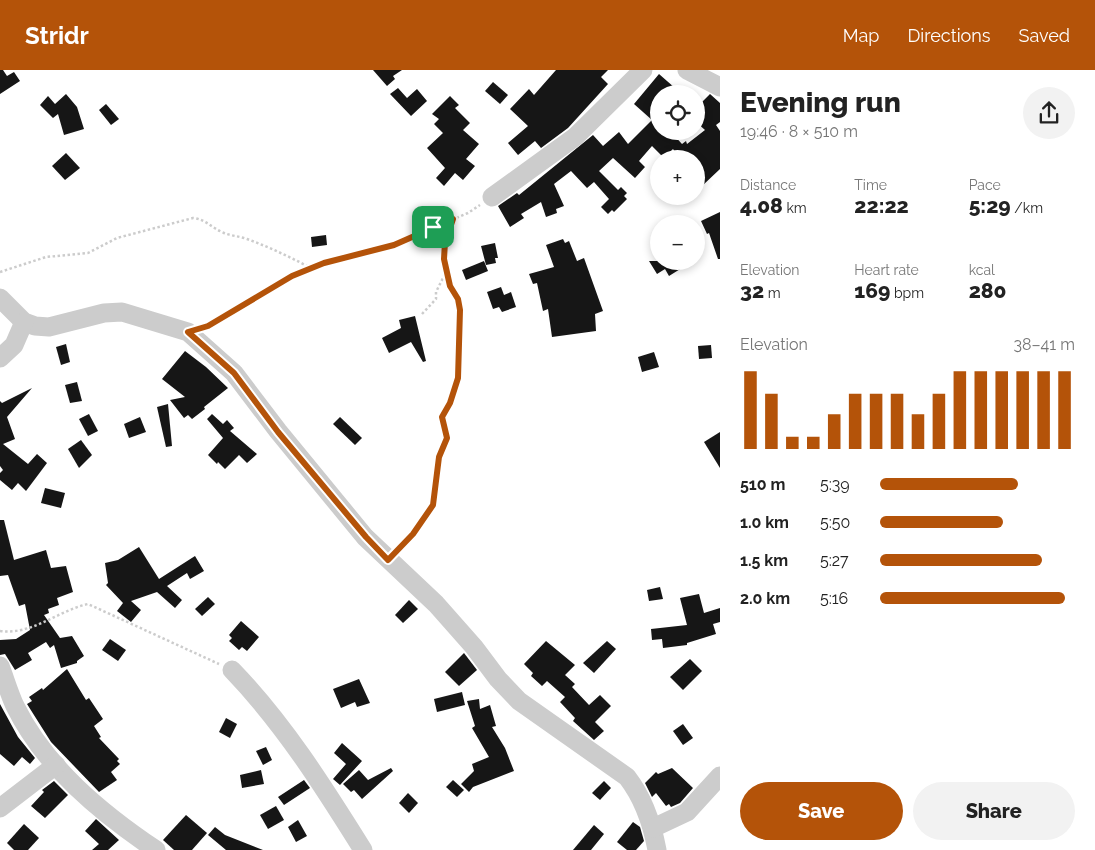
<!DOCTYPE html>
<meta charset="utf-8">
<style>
body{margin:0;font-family:Raleway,sans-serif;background:#f2f2f2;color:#222;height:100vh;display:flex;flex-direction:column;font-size:19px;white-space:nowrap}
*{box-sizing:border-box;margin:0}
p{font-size:16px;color:#767676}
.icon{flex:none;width:28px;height:28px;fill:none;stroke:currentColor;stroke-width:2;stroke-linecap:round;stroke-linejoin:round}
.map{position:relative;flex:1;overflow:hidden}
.details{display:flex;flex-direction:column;background:#fff;width:375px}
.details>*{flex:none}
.fabs{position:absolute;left:650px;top:15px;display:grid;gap:10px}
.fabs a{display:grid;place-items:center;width:55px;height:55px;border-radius:50%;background:#fff;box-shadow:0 2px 8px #0003;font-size:25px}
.pin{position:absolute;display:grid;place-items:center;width:42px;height:42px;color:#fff;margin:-21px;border-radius:10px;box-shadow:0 2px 8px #0006}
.round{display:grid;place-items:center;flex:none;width:52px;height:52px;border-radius:26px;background:#f2f2f2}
.head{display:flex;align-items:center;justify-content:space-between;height:85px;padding:0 20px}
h1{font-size:28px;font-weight:800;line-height:38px}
.figures{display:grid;grid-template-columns:repeat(3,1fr);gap:8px;height:85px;padding:5px 20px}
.figures div{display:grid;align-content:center}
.figures b{font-size:21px;font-weight:800}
.figures small{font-size:14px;font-weight:400}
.figures p{font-size:14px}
.chart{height:140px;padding:10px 20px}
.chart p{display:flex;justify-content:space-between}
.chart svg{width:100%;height:90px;margin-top:5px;stroke:#b45309;stroke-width:6}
.action{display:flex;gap:10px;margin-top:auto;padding:10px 20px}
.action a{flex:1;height:58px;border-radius:30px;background:#b45309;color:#fff;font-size:20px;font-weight:800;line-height:58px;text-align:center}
.action a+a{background:#f2f2f2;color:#222}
ul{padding:0 20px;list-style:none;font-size:16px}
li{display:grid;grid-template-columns:80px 60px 1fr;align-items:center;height:38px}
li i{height:12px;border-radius:6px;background:#b45309}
header{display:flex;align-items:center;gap:30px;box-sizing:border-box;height:70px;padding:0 25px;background:#b45309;color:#fff}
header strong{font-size:24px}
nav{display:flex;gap:28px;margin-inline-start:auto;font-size:18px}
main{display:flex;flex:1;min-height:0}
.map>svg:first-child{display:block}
.building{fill:#161616}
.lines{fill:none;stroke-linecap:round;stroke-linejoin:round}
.path{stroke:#ccc;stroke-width:2.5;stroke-dasharray:2.5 2.5;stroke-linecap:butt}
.minor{stroke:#ccc;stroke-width:19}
.route-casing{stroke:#fff;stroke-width:10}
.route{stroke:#b45309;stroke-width:6}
</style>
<header>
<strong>Stridr</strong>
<nav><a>Map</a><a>Directions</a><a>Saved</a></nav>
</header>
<main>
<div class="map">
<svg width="720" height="780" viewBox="0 0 720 780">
<rect width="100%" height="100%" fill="#fff"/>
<g class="building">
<polygon points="0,0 3,0 7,6 14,2 20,11 0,24"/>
<polygon points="373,0 402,0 393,6 395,9 387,16"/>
<polygon points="556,0 608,0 601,7 608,14 568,58 541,78 535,71 518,85 508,73 528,56 510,39 529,19 534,25"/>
<polygon points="659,4 675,18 670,24 659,24 659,61 670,61 682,74 686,71 687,74 705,60 696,52 696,42 702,36 700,34 710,24 720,33 720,52 716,55 720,61 720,99 702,116 696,110 696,89 680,89 673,79 664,88 652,76 639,91 645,97 635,108 613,88 599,101 618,120 621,117 627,123 624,126 627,129 614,142 612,140 608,144 601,137 609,129 594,112 587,118 571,101 554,114 564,136 556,139 557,143 546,147 541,132 521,144 524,148 510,157 498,136 517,123 519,125 593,65 603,76 619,62 628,74 652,50 634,34"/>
<polygon points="493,12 508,25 500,34 485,21"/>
<polygon points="398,18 407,28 417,19 427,31 411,46 390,24"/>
<polygon points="66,24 77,37 84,59 64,65 58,44 53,48 40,35 48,26 55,34"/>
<polygon points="450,26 459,35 455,38 470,53 463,60 479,74 466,89 475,96 463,110 455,103 444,116 436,108 445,98 427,78 443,63 434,54 439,49 432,44"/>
<polygon points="106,34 119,49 111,55 99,40"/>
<polygon points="66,83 80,98 65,110 52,96"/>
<polygon points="720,142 720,189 718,189 709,163 707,164 701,151"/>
<polygon points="326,165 327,175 312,177 311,167"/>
<polygon points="563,169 565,173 569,171 577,191 584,188 603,241 595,244 596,261 552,267 548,239 543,241 537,213 533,214 529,204 554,197 546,175"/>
<polygon points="495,173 498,188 495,188 496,193 486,195 481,176"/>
<polygon points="484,191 488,201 466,210 462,200"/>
<polygon points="649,191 693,191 669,206 665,199 657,204"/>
<polygon points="501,217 504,225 511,222 516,237 502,242 499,237 493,239 487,222"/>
<polygon points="415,246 426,291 423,292 411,272 389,283 382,268 401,258 399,250"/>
<polygon points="66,274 70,292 61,295 56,277"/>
<polygon points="711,275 712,288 699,289 698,276"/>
<polygon points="185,281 206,297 228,318 204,337 205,339 192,349 188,345 184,348 170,330 185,327 162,309"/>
<polygon points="654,282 659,297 642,302 638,287"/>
<polygon points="77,312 82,331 70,333 65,315"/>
<polygon points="32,318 7,347 15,369 3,374 28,394 37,384 47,393 26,421 18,413 12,420 0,410 0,403 3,400 0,396 0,331 2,333"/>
<polygon points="168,334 172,376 166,377 157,337"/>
<polygon points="89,344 98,361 88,366 79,349"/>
<polygon points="212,344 223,354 227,350 234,358 230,361 257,384 247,393 239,385 225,399 218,392 217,394 208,385 223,368 207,349"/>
<polygon points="140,347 146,362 129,368 124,354"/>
<polygon points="340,347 362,368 355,375 333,354"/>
<polygon points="720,362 720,398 704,372"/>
<polygon points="81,370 92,385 79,398 68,379"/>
<polygon points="45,418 65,423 61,438 41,433"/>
<polygon points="0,450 4,450 14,490 46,480 51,498 66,496 73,522 57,528 59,535 48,539 49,543 44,545 60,568 72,566 84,586 77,591 77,593 61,598 54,575 50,578 46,572 28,583 32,590 15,600 5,584 0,585 0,570 16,569 30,560 25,534 19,536 8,505 0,506"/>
<polygon points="139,477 159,509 195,486 204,501 190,509 187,503 167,516 182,530 175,538 157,522 131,531 141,540 131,552 117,541 123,533 106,515 108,513 105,493 118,490"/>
<polygon points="660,517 663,529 649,531 647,520"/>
<polygon points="699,524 704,543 720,538 720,552 713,554 716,564 687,573 687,575 663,578 662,569 652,570 651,559 687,555 680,528"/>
<polygon points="208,527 215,534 202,546 195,539"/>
<polygon points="409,530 418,539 403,553 395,545"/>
<polygon points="241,551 259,567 247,581 242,577 239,580 229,571 232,568 229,565"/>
<polygon points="110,569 126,580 118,591 102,580"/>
<polygon points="546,571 575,595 565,605 575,614 572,617 589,635 600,625 611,636 595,652 604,661 594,670 573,651 575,648 560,632 565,627 547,611 542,616 531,606 533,603 524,594"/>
<polygon points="607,571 616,579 594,603 583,593"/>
<polygon points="464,583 477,600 459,616 445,602"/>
<polygon points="690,589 702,601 683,620 670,607"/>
<polygon points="67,599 86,630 89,628 103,649 94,656 101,667 99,668 119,689 117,691 120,694 111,702 117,710 99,722 51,672 27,634 32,631 29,627 42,618 43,620"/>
<polygon points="359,609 370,633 357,637 355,632 341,638 333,619"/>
<polygon points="462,622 465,635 437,642 434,629"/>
<polygon points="479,629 480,639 490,635 496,656 492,657 505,678 514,701 473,717 469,722 461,714 474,701 472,694 489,687 472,658 475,656 467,631"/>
<polygon points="0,634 18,667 35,688 30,694 22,687 14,696 0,684"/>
<polygon points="226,648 237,654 230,668 219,662"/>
<polygon points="683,654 693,668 683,675 673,661"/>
<polygon points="342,673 362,691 340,715 333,709 346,694 334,683"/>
<polygon points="266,677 272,690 263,695 256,681"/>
<polygon points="391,698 393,701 362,729 354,720 351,722 343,714 359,700 368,710"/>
<polygon points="672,698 693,718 680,733 671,737 669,734 666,736 656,723 652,727 645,713 656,702 658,704"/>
<polygon points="261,700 264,714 242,718 240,705"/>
<polygon points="304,710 310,718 284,735 278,727"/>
<polygon points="453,710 464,720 457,727 446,717"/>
<polygon points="54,711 68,725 45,748 31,736 44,722 42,720"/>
<polygon points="604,711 611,718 600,730 592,723"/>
<polygon points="408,723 418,733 409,743 399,733"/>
<polygon points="276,736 284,750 268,759 260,745"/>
<polygon points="186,745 207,763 192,780 174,780 163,770"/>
<polygon points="96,749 119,770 108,780 92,780 99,774 85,761"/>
<polygon points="298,750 307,766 296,772 288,757"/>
<polygon points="633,752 640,757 644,771 636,780 627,780 617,772"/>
<polygon points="24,754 39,768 28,780 14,780 7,773"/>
<polygon points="594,755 604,764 591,780 573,780"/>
<polygon points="215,757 225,765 263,780 226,780 208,765"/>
</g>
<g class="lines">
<g class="path">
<path d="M0 202 46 187 88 183 117 168 193 148C205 149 212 158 224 163 231 166 239 166 247 169 269 177 290 187 311 198"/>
<polyline points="422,244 436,229 436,222 446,202 445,172 453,149"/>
<polyline points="206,257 292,206 324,193 394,175 468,143 480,135"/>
<polyline points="399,479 413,464 433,435 439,387 447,368 442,347 449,333 458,308 460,261 457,229 446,202"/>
<path d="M0 561C33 565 57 541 88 534L219 594"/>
</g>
<g class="minor">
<polyline points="687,0 720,17"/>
<polyline points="492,127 575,67 643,0"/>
<path d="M0 228 24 252 35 256 49 257 104 243 122 242 188 262 234 303 278 361 365 467 436 534 474 577 498 609 519 631 627 707C644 729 652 753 657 780"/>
<polyline points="0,288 14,275 24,252"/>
<path d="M0 596C5 609 9 623 15 636 45 697 101 743 156 780"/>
<path d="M232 600C284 654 323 716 363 780"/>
<polyline points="0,738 56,695"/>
<polyline points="653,758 687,742 720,706"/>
</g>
</g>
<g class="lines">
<defs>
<polygon id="route" points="453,149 445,172 444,189 450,216 458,229 460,240 458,308 450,333 442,347 447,368 439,387 433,435 413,464 388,490 366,467 278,362 234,303 188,262 208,256 292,206 324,193 394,175"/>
</defs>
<use href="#route" class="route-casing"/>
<use href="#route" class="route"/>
</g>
</svg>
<div class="fabs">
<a><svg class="icon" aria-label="locate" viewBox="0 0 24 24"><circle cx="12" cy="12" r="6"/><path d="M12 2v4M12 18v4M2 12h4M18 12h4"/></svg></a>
<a>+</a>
<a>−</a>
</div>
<div class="pin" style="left:433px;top:157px;background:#1e9e55"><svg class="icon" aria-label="arrive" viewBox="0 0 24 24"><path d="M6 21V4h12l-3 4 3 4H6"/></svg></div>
</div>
<section class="details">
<div class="head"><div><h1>Evening run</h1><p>19:46 · 8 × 510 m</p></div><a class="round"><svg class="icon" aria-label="share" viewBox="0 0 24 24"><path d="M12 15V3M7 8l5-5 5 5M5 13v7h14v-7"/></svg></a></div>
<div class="figures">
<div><p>Distance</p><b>4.08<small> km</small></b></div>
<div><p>Time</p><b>22:22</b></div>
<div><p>Pace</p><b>5:29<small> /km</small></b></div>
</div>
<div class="figures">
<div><p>Elevation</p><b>32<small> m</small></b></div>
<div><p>Heart rate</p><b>169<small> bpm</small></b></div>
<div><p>kcal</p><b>280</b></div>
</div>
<div class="chart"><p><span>Elevation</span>38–41 m</p>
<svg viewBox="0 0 160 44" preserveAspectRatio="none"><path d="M5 44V6M15 44V17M25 44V38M35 44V38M45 44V27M55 44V17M65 44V17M75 44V17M85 44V27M95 44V17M105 44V6M115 44V6M125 44V6M135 44V6M145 44V6M155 44V6"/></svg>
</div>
<ul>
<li><b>510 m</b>5:39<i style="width:71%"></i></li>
<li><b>1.0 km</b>5:50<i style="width:63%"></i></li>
<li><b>1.5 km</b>5:27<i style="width:83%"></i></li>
<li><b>2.0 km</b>5:16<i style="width:95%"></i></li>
</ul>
<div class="action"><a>Save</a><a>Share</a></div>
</section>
</main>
